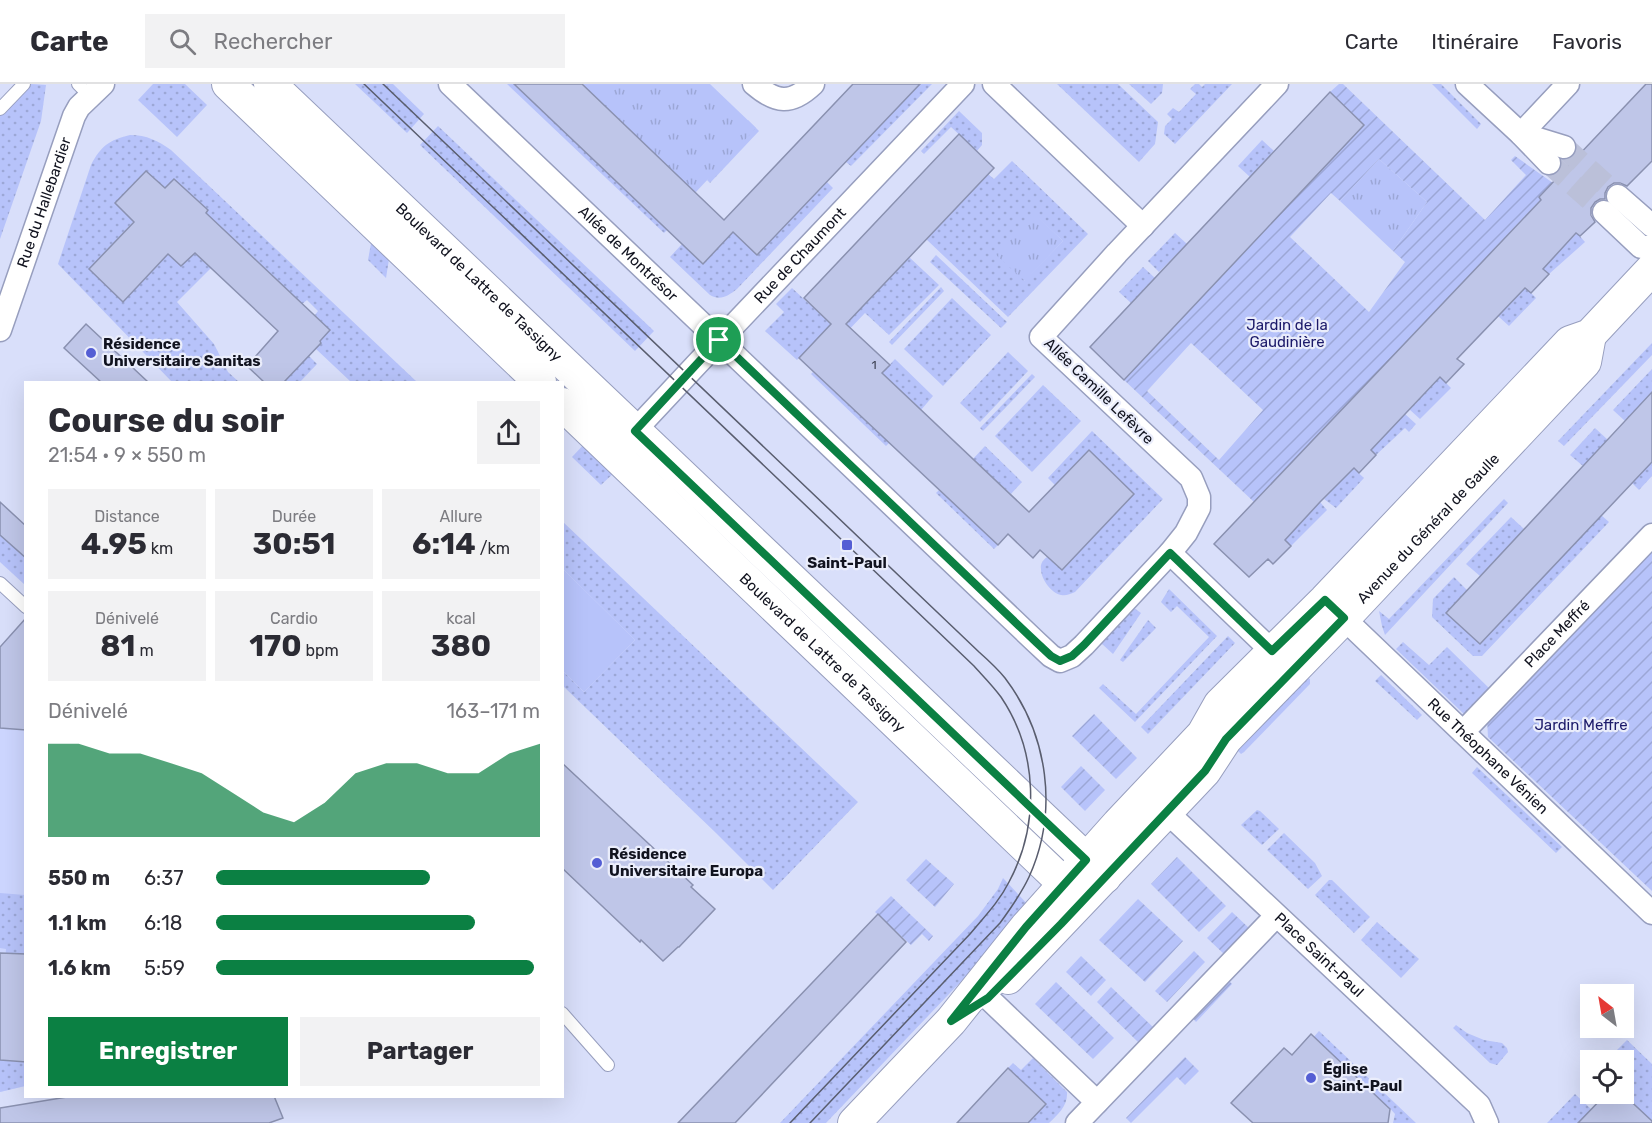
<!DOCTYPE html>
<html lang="fr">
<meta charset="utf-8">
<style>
body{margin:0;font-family:Rubik,sans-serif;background:#f2f2f3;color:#2b2b33;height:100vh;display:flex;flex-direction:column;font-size:22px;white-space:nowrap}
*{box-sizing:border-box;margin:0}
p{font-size:20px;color:#7c7c81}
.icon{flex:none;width:33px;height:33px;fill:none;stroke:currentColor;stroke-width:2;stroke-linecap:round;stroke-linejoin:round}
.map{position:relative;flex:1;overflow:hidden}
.side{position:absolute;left:24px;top:297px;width:540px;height:717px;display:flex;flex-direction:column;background:#fff;border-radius:0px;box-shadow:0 6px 24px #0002}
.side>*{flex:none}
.needle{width:39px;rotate:329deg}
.fabs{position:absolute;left:1580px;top:900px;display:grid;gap:12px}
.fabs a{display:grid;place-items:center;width:54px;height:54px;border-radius:0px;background:#fff;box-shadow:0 6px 24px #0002;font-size:30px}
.pin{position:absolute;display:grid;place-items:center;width:51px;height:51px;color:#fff;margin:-26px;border:3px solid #fff;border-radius:50%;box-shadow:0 2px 6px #0007}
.round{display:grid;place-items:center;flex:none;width:63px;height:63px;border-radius:0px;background:#f2f2f3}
.headline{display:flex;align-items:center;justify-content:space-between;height:102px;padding:0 24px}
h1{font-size:33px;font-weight:700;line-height:45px}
.metrics{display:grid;grid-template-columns:repeat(3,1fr);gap:9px;height:102px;padding:6px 24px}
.metrics div{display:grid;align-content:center;border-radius:0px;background:#f2f2f3;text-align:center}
.metrics b{font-size:30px;font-weight:700}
.metrics small{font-size:16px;font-weight:400}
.metrics p{font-size:16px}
.chart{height:168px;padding:12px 24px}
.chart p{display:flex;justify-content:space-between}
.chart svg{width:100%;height:108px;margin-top:6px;fill:#0b8043;opacity:.7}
.button{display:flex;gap:12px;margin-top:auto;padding:12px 24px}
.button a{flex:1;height:69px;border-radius:0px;background:#0b8043;color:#fff;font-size:24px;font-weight:700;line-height:69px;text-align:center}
.button a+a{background:#f2f2f3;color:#2b2b33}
ul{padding:0 24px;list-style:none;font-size:20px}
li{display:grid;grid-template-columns:96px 72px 1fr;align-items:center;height:45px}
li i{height:15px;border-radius:8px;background:#0b8043}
header{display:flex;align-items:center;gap:36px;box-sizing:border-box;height:84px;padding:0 30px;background:#fff;border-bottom:2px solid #e1e1e2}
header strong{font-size:28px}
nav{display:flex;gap:33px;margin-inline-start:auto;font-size:21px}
.search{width:420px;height:54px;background:#f2f2f3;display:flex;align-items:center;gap:15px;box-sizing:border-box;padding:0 21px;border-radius:0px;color:#7c7c81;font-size:22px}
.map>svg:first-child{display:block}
.built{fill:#cdd6ff}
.grass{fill:url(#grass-dots);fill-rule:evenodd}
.park{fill:url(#park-tufts)}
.garden{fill:url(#garden-furrows);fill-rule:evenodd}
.pitch{fill:#b7c3fa}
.building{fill:#bfc6e8;stroke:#8a91b0;stroke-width:1.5}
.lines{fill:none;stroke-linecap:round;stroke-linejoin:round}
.street-tunnel{stroke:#bbc0d9;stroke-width:22;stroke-dasharray:22 11;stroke-linecap:butt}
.lane-casing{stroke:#979ebe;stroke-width:14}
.street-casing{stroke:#979ebe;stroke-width:25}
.secondary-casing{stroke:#979ebe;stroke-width:34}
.lane{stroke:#fff;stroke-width:12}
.street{stroke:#fff;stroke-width:22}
.secondary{stroke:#fff;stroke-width:32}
.tram{stroke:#595d6e;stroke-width:1.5}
.route-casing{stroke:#fff;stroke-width:12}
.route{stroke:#0b8043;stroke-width:8}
.poi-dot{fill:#545ed4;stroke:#eaedfb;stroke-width:2}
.labels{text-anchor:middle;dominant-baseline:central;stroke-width:4.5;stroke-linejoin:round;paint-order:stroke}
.number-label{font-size:12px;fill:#3c4051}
.street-label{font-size:15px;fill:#11131f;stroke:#eaedfb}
.park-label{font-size:15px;fill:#1c1a6a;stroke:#eaedfb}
.poi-label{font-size:15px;font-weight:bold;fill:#11131f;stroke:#eaedfb;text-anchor:start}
</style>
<header>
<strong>Carte</strong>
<div class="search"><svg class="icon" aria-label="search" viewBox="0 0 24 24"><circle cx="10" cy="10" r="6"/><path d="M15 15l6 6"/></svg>Rechercher</div>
<nav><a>Carte</a><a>Itinéraire</a><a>Favoris</a></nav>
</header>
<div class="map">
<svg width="1652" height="1039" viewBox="0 0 1652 1039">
<defs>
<pattern id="grass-dots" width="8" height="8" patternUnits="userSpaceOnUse" patternTransform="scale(1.5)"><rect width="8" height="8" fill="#b7c3fa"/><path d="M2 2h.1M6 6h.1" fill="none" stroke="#9ca7d6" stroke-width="1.8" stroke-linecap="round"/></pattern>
<pattern id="park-tufts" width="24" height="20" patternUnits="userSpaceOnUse" patternTransform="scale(1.5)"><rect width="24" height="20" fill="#b7c3fa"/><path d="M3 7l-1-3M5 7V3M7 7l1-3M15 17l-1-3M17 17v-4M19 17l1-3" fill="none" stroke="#9ca7d6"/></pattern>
<pattern id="garden-furrows" width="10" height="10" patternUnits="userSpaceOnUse" patternTransform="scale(1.5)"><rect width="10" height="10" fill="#b7c3fa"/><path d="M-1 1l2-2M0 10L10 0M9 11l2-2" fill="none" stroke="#9ca7d6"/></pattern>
</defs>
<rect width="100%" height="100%" fill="#d9dffa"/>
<polygon class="built" points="15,546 26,556 26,1002 0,1008 0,563"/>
<g class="grass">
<polygon points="31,0 46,1 41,37 0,155 0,32"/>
<polygon points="153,0 185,0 207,21 177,53 138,16"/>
<polygon points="355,0 393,0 424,30 407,49"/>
<polygon points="507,0 514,0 667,146 664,149"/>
<polygon points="920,0 932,0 851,82 846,78"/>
<polygon points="1057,0 1118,0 1158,38 1155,60 1139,78"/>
<polygon points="1129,0 1163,0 1162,9 1151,20"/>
<polygon points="1195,0 1199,0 1202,3 1205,0 1232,0 1175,60 1164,50 1165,42 1172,35 1167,30 1173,24 1179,28 1196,10 1190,5"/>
<polygon points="1432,0 1441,0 1481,40 1477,45"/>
<polygon points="959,27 982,49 982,61 977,67 951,43 924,70 921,67"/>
<polygon points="748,36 759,47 710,99 707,96"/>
<polygon points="438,42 654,247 635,267 420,61"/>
<path d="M130 51C147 51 158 57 171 66L417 298H351L316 265 321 259 320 257 329 246 315 231 318 227 307 216 302 220 220 142 199 136 208 126 174 95 165 104 146 87 115 119 134 137 89 185 168 170 181 182 195 169 211 184 177 218 214 260 228 288 239 298H172L58 180 91 81C101 62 109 56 130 51Z"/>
<polygon points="1262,56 1274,67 1250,93 1238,82"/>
<path d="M1012 77 1088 150 1008 233 926 155 988 90 994 95ZM1034 130 1063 157 1024 197Z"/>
<path d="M826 97 833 104 737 205C728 212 720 217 710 211L670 173 682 160 703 180 733 148 757 170Z"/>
<polygon points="1175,149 1187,160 1159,188 1148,177"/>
<polygon points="1577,149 1585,158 1549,190 1543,185"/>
<polygon points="372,154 390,169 386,194 368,176"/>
<polygon points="936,171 1007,238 1001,244 930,178"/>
<polygon points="909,173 939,201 889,251 865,229 843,252 838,248"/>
<polygon points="1143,183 1155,194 1131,219 1119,208"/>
<polygon points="941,203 944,207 892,261 889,258"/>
<polygon points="1525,203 1536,214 1509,242 1498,232"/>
<polygon points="792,204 831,240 797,276 765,247 784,228 776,220"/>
<polygon points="952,214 991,251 943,302 904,265"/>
<polygon points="1652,259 1652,271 1564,362 1558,357"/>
<polygon points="1008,268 1028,287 980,338 960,319"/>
<polygon points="309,272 317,280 300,298 284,298"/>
<polygon points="895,275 933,312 921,326 882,289"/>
<polygon points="1652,285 1652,311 1625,337 1613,326"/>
<polygon points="813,288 889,359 886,362 811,290"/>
<polygon points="1032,290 1035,293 983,347 980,344"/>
<polygon points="1440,293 1451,304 1420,335 1409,325"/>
<polygon points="1043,301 1081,337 1032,388 995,352"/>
<polygon points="1405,330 1416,340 1409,348 1405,344 1376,371 1371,366"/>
<polygon points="1595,344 1608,356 1583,382 1570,371"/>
<path d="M1092 347 1163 415 1075 508C1070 510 1066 512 1061 511 1051 509 1041 495 1041 485 1040 480 1043 476 1047 473L1062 486 1134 410 1089 366 1055 401 1048 394Z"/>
<polygon points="587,357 617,386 601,401 572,373"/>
<polygon points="985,362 1022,398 1011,410 973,375"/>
<polygon points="1652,378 1652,392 1639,406 1632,399"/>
<polygon points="1353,384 1364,394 1336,424 1324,415"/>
<polygon points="939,406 998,461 994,465 936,409"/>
<polygon points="1504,415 1508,419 1385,551 1382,542 1379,527 1389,535"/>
<polygon points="1320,418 1327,426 1291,462 1285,456"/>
<polygon points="1601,431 1609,438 1482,572 1473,572 1432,533 1433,515 1454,493 1467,506 1446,529 1480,560"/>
<polygon points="1511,433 1524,445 1480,492 1466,480"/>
<polygon points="562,437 858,718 773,806 716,749 563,602 563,587 584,608 635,556 563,485"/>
<polygon points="0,451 25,473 25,501 0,478"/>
<polygon points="1169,505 1217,552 1135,638 1099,604 1103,600 1136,630 1209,553 1177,522 1171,528 1161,518"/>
<polygon points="1134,524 1141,529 1113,570 1101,559"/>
<polygon points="1148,536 1156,544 1123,578 1120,576"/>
<polygon points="1228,552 1235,559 1148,650 1141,643"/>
<polygon points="1403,558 1429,581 1447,563 1490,605 1465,631 1396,565"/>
<polygon points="1381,591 1422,631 1417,636 1375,597"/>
<polygon points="1306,593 1310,595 1310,600 1244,668 1241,670 1237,666"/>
<polygon points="1477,683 1562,763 1556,769 1472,689"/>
<polygon points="1257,726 1260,727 1279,745 1262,761 1241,741"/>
<polygon points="1284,749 1315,779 1322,792 1308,805 1267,766"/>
<polygon points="1003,794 1031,824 826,1039 780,1039 978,832 998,805"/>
<polygon points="1329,796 1332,796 1370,833 1354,849 1315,811"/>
<polygon points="0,809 25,811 25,870 16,869 15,880 5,880 6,865 0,864"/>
<polygon points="1377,838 1419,875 1401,894 1361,856"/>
<polygon points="1456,941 1467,949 1484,956 1502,959 1507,964 1508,968 1497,981 1490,979 1453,944"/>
<polygon points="1319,947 1416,1039 1393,1039 1395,1030 1387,1021 1384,1023 1371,1012 1373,1008 1371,1006 1368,1009 1356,999 1359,995 1357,993 1354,996 1325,969 1328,966 1327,964 1323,967 1311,956"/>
<polygon points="1627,956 1652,980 1652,1037 1623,1010 1623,976 1607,976"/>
<path d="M1033 974 1067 1008C1068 1022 1058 1030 1049 1039H1028L1045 1020 1008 984 1013 979 1021 986Z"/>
<polygon points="0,976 25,978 25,1002 0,1008"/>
<polygon points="1575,1010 1591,1025 1578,1039 1547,1039"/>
</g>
<g class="park">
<polygon points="582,0 710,0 756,44 695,109"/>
<polygon points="1379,75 1427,118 1393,167 1340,117"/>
<polygon points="1034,129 1063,157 1025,197 995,170"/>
</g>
<g class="garden">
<path d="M1339 0H1343L1485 136 1526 91 1511 76 1515 72 1553 99 1539 113 1542 116 1254 418 1124 296 1364 41 1330 8ZM1379 75 1427 118 1393 167 1405 178 1369 228 1290 153 1331 109 1340 117ZM1191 259 1263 326 1219 376 1147 307Z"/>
<polygon points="1652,465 1652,807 1488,653 1487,635"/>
<polygon points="1094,630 1137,674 1116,695 1072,652"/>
<polygon points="1081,682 1105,706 1085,727 1061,703"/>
<polygon points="1177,773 1226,822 1199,848 1151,800"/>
<polygon points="926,775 954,800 935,823 906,796"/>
<polygon points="891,812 933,852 929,857 922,850 911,861 875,828"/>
<polygon points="1138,815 1183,857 1145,898 1099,856"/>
<polygon points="1232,828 1250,845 1225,871 1207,854"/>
<polygon points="1194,867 1205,878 1167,918 1155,907"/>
<polygon points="1081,872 1106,896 1091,912 1066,888"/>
<polygon points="1227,895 1232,900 1196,938 1192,933"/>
<polygon points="1056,898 1114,954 1093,975 1035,920"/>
<polygon points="1111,903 1154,944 1139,959 1097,918"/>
<polygon points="1185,973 1199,987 1185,1001 1177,993 1131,1039 1126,1034"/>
</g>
<polygon class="pitch" points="563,485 635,556 584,608 563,587"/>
<g class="building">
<polygon points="514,0 582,0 724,136 853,0 920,0 757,171 733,148 703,180"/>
<polygon points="1646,0 1652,0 1652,77 1627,102 1620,99 1614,99 1608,103 1605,109 1605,115 1600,115 1595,118 1591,124 1591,131 1595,138 1580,152 1576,149 1543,185 1549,190 1531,209 1525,204 1457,275 1464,280 1446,299 1440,293 1371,366 1376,371 1359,389 1354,384 1320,418 1285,456 1291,462 1273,480 1268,475 1249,493 1214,460 1541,116 1539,113"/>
<polygon points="1330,8 1364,41 1124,296 1090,263"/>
<polygon points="959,50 994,84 846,240 890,281 882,289 1029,428 1089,366 1134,410 1062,486 1040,466 1033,474 1008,450 998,461 799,274 831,240 804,214"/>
<polygon points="146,87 165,104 174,95 208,126 206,129 330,246 320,257 321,259 284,298 264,298 247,282 278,247 195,169 181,182 168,170 123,218 89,185 134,138 115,119"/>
<polygon points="86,240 148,298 101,298 64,264"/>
<polygon points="1652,308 1652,378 1480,560 1446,529"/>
<polygon points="0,418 26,442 26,474 0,451"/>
<polygon points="26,534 26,646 0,644 0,563"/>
<polygon points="562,679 693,801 691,803 715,825 679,863 678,863 663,877 641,856 640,858 562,784"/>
<polygon points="878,830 906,858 735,1039 678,1039"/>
<polygon points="0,869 26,870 26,978 0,976"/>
<polygon points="1311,950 1390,1025 1388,1039 1253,1039 1231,1019 1284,964 1292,971"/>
<polygon points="1008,984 1046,1020 1028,1039 957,1039"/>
<polygon points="1606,1010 1623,1010 1652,1037 1652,1039 1578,1039"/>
<polygon points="73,1012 274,1012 283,1034 269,1039 0,1039 0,1024"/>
</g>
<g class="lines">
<g class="street-tunnel">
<polyline points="1564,63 1618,112"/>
<polyline points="1549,79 1604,128"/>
</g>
<defs>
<g id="lane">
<polyline points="78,0 90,12"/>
<polyline points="0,25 24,0"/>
<polyline points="0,499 26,523"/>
<polyline points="562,929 608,981"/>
</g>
<g id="street">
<path id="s1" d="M450 0 1036 558 1051 572 1060 577 1072 572 1084 561 1170 469 1186 449 1199 424V413L1191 394 1041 253 1117 169 1277 0"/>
<path d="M754 0C776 19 791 21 813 0"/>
<polyline points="994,0 1143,142"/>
<polyline points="1467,0 1521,50 1549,79"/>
<polyline points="1521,50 1568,0"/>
<polyline points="1525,51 1564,63"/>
<polyline points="1618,112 1652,142"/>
<polyline points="1604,128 1641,163 1652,163"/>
<path id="s2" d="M0 246 74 32 79 23 103 0"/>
<path id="s3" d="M625 357 697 280 963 0"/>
<polyline points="1170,469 1272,567"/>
<path id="s4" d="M1334 525 1652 829"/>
<path id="s5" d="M1463 648 1652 451"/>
<path id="s6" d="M1155 717 1479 1021 1487 1039"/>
<polyline points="988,914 1097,1018"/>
<polyline points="1077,1039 1276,832"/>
</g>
<g id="secondary">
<polyline points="228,0 540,298"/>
<path id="s7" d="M270 0 1105 793"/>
<path id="s8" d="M562 320 1080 815"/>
<path id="s9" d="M1008 894 1190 703 1205 687 1226 655 1344 534 1585 278 1590 251"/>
<polyline points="854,1039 951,937 1026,843 1118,740 1203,650 1220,620 1325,516 1570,258 1590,251 1652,185"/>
</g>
</defs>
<use href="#lane" class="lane-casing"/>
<use href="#street" class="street-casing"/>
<use href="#secondary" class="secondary-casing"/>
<use href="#lane" class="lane"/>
<use href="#street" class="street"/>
<use href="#secondary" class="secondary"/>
<g class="tram">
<path d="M364 0 974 582C983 592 993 602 1001 613 1038 668 1040 740 1009 798 999 818 984 833 970 850L790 1039"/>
<path d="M383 0 979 568C988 576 997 584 1005 594 1048 651 1059 727 1029 793 1021 810 1011 824 1000 839L810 1039"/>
</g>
</g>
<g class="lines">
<defs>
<polygon id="route" points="719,256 1036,558 1051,572 1060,577 1072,572 1084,561 1170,469 1272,567 1325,516 1344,534 1226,655 1205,687 1061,840 988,914 951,937 1026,843 1086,776 635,347"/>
</defs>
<use href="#route" class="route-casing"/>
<use href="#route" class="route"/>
</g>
<g class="poi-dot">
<circle cx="91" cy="269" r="6"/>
<rect x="841" y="455" width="12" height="12" rx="3"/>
<circle cx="597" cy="779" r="6"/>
<circle cx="1311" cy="994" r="6"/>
</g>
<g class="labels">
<g class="number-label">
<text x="874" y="281">1</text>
</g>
<g class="street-label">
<text stroke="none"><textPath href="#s2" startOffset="135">Rue du Hallebardier</textPath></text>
<text stroke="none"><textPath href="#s1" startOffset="246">Allée de Montrésor</textPath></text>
<text stroke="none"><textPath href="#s3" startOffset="255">Rue de Chaumont</textPath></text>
<text stroke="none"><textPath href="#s7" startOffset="288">Boulevard de Lattre de Tassigny</textPath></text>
<text transform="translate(1099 307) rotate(44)">Allée Camille Lefèvre</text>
<text stroke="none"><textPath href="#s9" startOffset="616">Avenue du Général de Gaulle</textPath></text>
<text stroke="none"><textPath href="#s5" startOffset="136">Place Meffré</textPath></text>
<text stroke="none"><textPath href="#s8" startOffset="360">Boulevard de Lattre de Tassigny</textPath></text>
<text stroke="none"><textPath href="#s4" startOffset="213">Rue Théophane Vénien</textPath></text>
<text stroke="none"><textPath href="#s6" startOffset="225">Place Saint-Paul</textPath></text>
</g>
<g class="park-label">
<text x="1287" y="241">Jardin de la<tspan x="1287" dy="17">Gaudinière</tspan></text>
<text x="1581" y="641">Jardin Meffre</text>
</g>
<g class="poi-label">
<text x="103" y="260">Résidence<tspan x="103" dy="17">Universitaire Sanitas</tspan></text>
<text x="847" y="479" text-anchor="middle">Saint-Paul</text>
<text x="609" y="770">Résidence<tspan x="609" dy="17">Universitaire Europa</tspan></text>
<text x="1323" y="985">Église<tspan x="1323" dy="17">Saint-Paul</tspan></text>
</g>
</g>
</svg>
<div class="fabs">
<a><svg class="needle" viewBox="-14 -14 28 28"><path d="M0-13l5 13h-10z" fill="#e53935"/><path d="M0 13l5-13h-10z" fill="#7c7c81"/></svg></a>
<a><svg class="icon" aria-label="locate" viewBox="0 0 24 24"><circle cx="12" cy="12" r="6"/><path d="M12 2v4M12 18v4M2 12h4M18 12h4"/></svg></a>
</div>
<div class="pin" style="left:719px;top:256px;background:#1e9e55"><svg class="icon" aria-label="arrive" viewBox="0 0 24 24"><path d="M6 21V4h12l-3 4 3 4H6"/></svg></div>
<section class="side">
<div class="headline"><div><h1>Course du soir</h1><p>21:54 · 9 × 550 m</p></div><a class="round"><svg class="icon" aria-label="share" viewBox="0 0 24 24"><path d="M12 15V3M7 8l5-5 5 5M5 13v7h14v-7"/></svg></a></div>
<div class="metrics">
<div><p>Distance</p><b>4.95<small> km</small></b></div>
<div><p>Durée</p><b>30:51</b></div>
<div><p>Allure</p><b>6:14<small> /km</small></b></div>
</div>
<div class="metrics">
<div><p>Dénivelé</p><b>81<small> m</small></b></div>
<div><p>Cardio</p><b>170<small> bpm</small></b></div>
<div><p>kcal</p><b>380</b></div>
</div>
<div class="chart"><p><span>Dénivelé</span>163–171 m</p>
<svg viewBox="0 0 160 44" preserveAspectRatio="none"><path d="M0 44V6L10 6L20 10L30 10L40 14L50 18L60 26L70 34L80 38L90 30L100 18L110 14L120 14L130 18L140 18L150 10L160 6V44z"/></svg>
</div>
<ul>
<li><b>550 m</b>6:37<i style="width:66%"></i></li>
<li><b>1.1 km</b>6:18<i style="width:80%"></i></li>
<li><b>1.6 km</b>5:59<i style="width:98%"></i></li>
</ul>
<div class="button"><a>Enregistrer</a><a>Partager</a></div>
</section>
</div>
